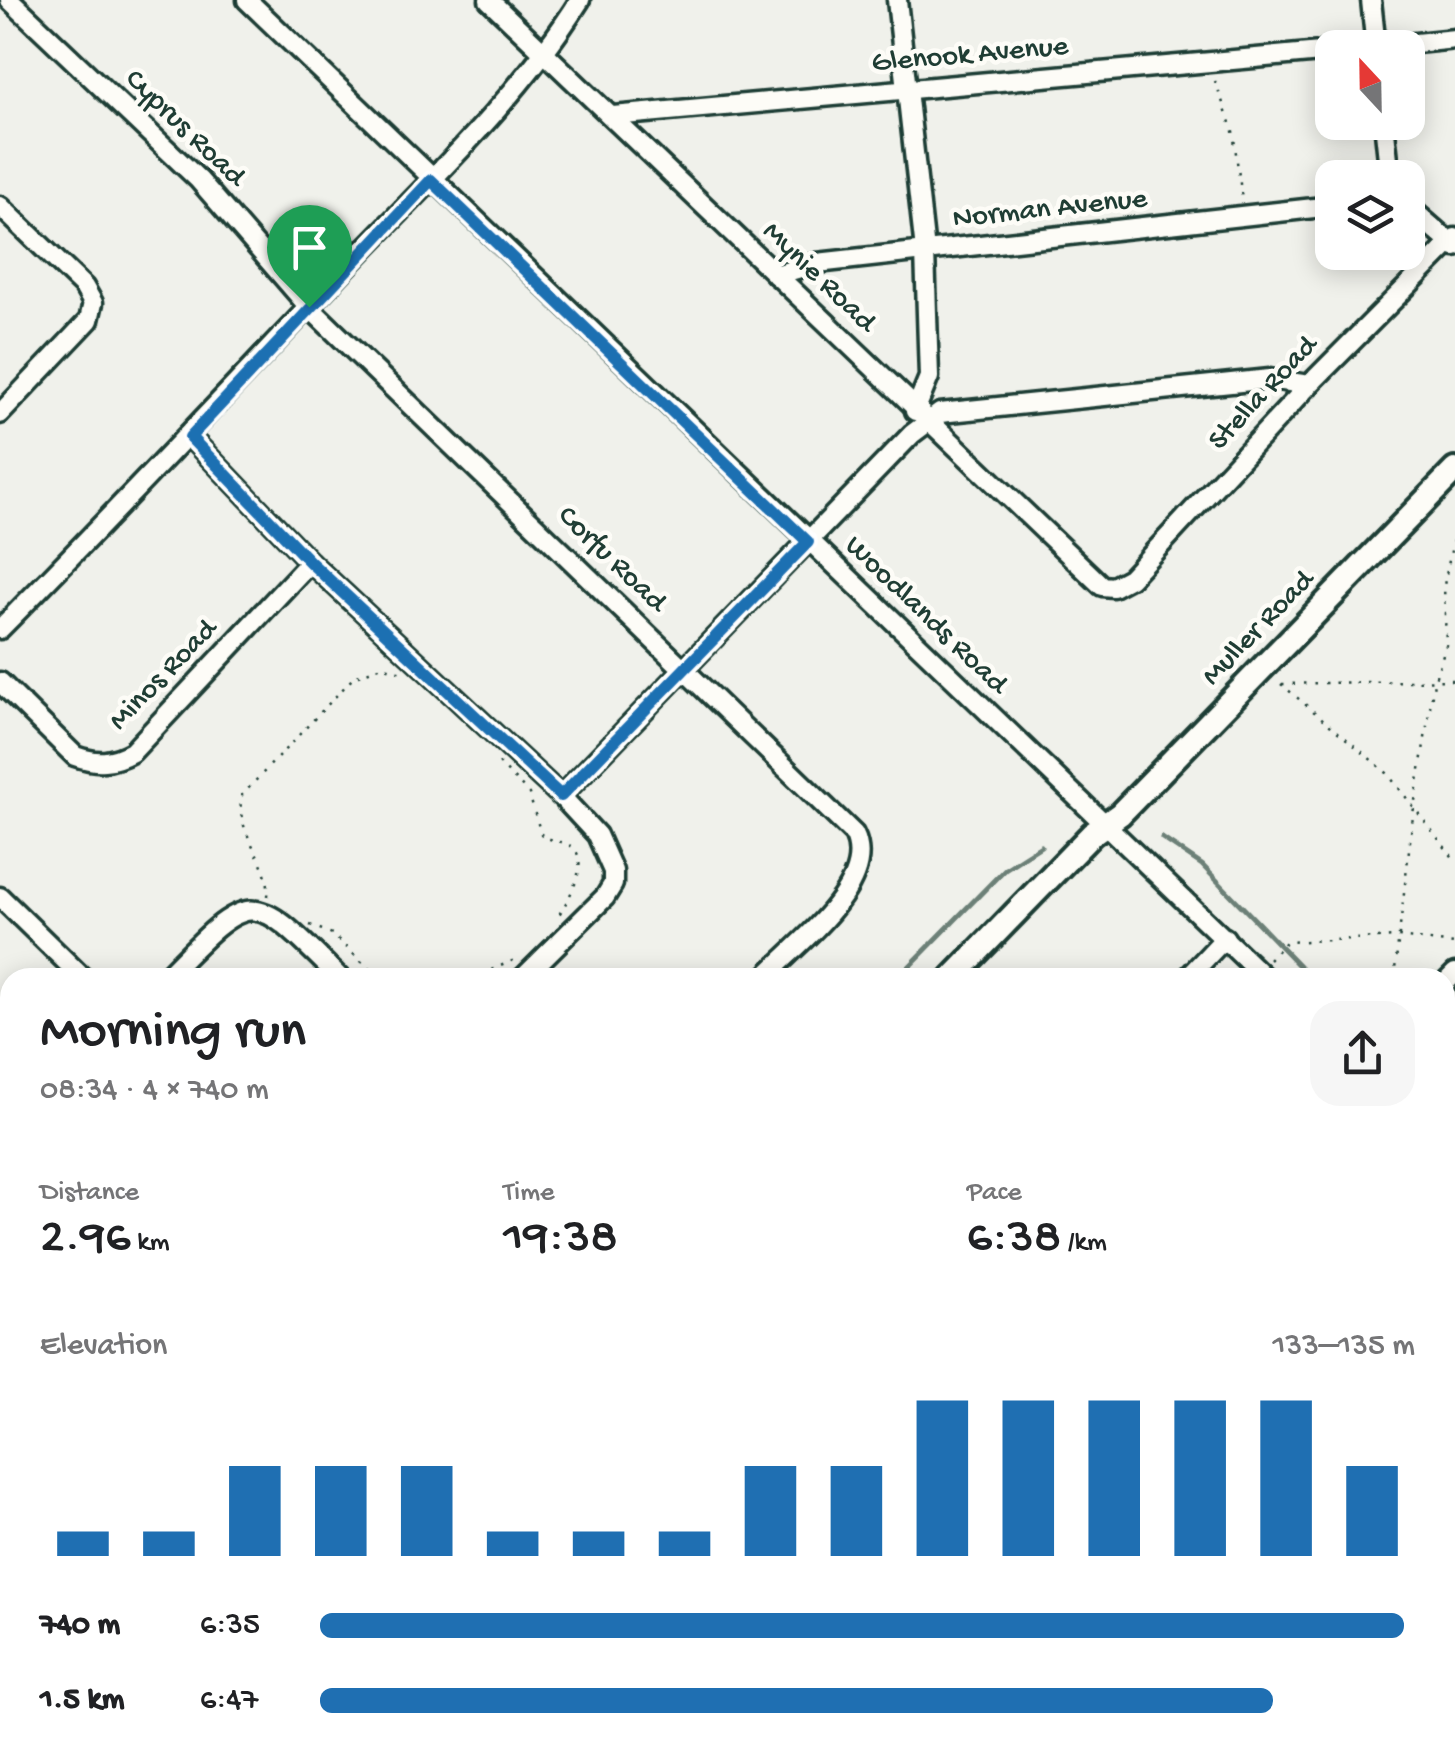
<!DOCTYPE html>
<meta charset="utf-8">
<style>
body{margin:0;font-family:"Gochi Hand",sans-serif;background:#f6f6f6;color:#202124;height:100vh;display:flex;flex-direction:column;font-size:38px;white-space:nowrap}
*{box-sizing:border-box;margin:0}
p{font-size:32px;color:#757577}
.icon{flex:none;width:55px;height:55px;fill:none;stroke:currentColor;stroke-width:2;stroke-linecap:round;stroke-linejoin:round}
.map{position:relative;flex:1;overflow:hidden}
.side{position:absolute;left:0px;top:968px;width:1455px;height:792px;display:flex;flex-direction:column;background:#fff;border-radius:30px 30px 0 0;box-shadow:0 5px 25px #0003}
.side>*{flex:none}
.needle{width:65px;rotate:338deg}
.buttons{position:absolute;left:1315px;top:30px;display:grid;gap:20px}
.buttons a{display:grid;place-items:center;width:110px;height:110px;border-radius:20px;background:#fff;box-shadow:0 5px 25px #0003;font-size:50px}
.pin{position:absolute;display:grid;place-items:center;width:85px;height:85px;color:#fff;margin:-102px -42px;border-radius:50% 50% 50% 0;rotate:-45deg;box-shadow:0 0 10px #0007}
.pin .icon{rotate:45deg}
.round{display:grid;place-items:center;flex:none;width:105px;height:105px;border-radius:30px;background:#f6f6f6}
.headline{display:flex;align-items:center;justify-content:space-between;height:170px;padding:0 40px}
h1{font-size:55px;font-weight:600;line-height:75px}
.stats{display:grid;grid-template-columns:repeat(3,1fr);gap:15px;height:170px;padding:10px 40px}
.stats div{display:grid;align-content:center}
.stats b{font-size:50px;font-weight:600}
.stats small{font-size:28px;font-weight:400}
.stats p{font-size:28px}
.chart{height:280px;padding:20px 40px}
.chart p{display:flex;justify-content:space-between}
.chart svg{width:100%;height:180px;margin-top:10px;stroke:#1f6fb2;stroke-width:6}
ul{padding:0 40px;list-style:none;font-size:32px}
li{display:grid;grid-template-columns:160px 120px 1fr;align-items:center;height:75px}
li i{height:25px;border-radius:12px;background:#1f6fb2}
.map>svg:first-child{display:block}
.built{fill:#dfe2dc}
.lines{fill:none;stroke-linecap:round;stroke-linejoin:round}
.stream{stroke:#6c8077;stroke-width:5}
.building{fill:#b6bfb8;stroke:#1f3d34;stroke-width:2.5}
.service-casing{stroke:#1f3d34;stroke-width:16}
.minor-casing{stroke:#1f3d34;stroke-width:25}
.tertiary-casing{stroke:#1f3d34;stroke-width:30}
.path{stroke:#1f3d34;stroke-width:2.5;stroke-dasharray:2.5 8;stroke-linecap:butt}
.service{stroke:#fdfcf7;stroke-width:9}
.minor{stroke:#fdfcf7;stroke-width:18}
.tertiary{stroke:#fdfcf7;stroke-width:22}
.route-casing{stroke:#fff;stroke-width:20}
.route{stroke:#1f6fb2;stroke-width:12}
.labels{text-anchor:middle;dominant-baseline:central;stroke-width:9;stroke-linejoin:round;paint-order:stroke}
.street-label{font-size:30px;fill:#1f3d34;stroke:#fdfcf7}
</style>
<div class="map">
<svg width="1455" height="1758" viewBox="0 0 1455 1758">
<rect width="100%" height="100%" fill="#f0f1eb"/>
<filter id="ink" filterUnits="userSpaceOnUse"><feTurbulence type="fractalNoise" baseFrequency=".01" numOctaves="2"/><feDisplacementMap in="SourceGraphic" scale="20" xChannelSelector="R" yChannelSelector="G"/><feConvolveMatrix kernelMatrix="1 2 1 2 8 2 1 2 1" color-interpolation-filters="sRGB"/></filter>
<g filter="url(#ink)">
<polygon class="built" points="0,1144 10,1151 10,1750 614,1750 616,1758 0,1758"/>
<g class="lines">
<g class="stream">
<polyline points="1162,838 1202,865 1311,978"/>
<polyline points="898,978 1005,869 1041,846"/>
<polyline points="0,1056 10,1066"/>
<polyline points="1445,1107 1455,1117"/>
</g>
</g>
<g class="building">
<polygon points="10,1646 10,1685 0,1675 0,1657"/>
<polygon points="79,1750 163,1750 155,1758 87,1758"/>
</g>
<g class="lines">
<defs>
<g id="service">
<polyline points="0,1391 10,1401"/>
<polyline points="0,1567 10,1556"/>
<polyline points="0,1699 10,1709"/>
<polyline points="50,1750 58,1758"/>
</g>
<g id="minor">
<path d="M10 0 199 180 309 307 854 834C879 884 796 944 764 978"/>
<polyline points="247,0 1265,978"/>
<polyline points="489,0 1102,586 1113,587 1130,578 1309,385 1455,238"/>
<polyline points="897,0 925,251 929,377 915,411"/>
<polyline points="1371,0 1376,48"/>
<polyline points="1367,48 1455,39"/>
<polyline points="613,116 1332,51"/>
<polyline points="1384,122 1390,178"/>
<polyline points="0,206 84,287 93,303 89,320 0,414"/>
<polyline points="1408,206 1455,247"/>
<polyline points="776,275 817,263 1332,206"/>
<polyline points="190,437 310,562 561,796 597,835 613,871 613,884 605,897 523,978"/>
<path d="M0 629C116 512 228 392 341 273 424 186 515 103 580 0"/>
<path d="M0 682 75 756C97 764 112 763 132 752L310 562"/>
<polyline points="561,796 912,434 940,413 1270,379 1309,385"/>
<polyline points="0,897 83,978"/>
<path d="M165 978C254 886 252 890 340 978"/>
<polyline points="1187,978 1225,938"/>
<polyline points="1445,983 1455,973"/>
<polyline points="0,1145 10,1152"/>
<polyline points="1445,1152 1455,1162"/>
<polyline points="1445,1190 1455,1179"/>
<polyline points="1445,1432 1455,1422"/>
<polyline points="1445,1673 1455,1662"/>
<polyline points="368,1750 377,1758"/>
<polyline points="611,1750 614,1758"/>
<polyline points="733,1750 741,1758"/>
<polyline points="1420,1750 1428,1758"/>
<polyline points="896,1758 904,1750"/>
<polyline points="1130,1758 1137,1750"/>
<polyline points="1363,1758 1371,1750"/>
</g>
<g id="tertiary">
<polyline points="952,978 1092,834 1120,814 1455,470"/>
<polyline points="192,1758 200,1750"/>
</g>
</defs>
<use href="#service" class="service-casing"/>
<use href="#minor" class="minor-casing"/>
<use href="#tertiary" class="tertiary-casing"/>
<g class="path">
<polyline points="1215,81 1233,131 1242,199"/>
<polyline points="1281,684 1387,773 1455,860"/>
<polyline points="1282,684 1455,680"/>
<path d="M499 763 529 794 541 834C550 842 563 840 572 847 592 863 566 903 557 918"/>
<path d="M268 896C272 862 233 832 242 795L354 677 382 666 402 672"/>
<polyline points="310,925 332,934 379,978"/>
<polyline points="1269,959 1286,942 1398,937 1455,944"/>
<polyline points="472,978 517,959"/>
<polyline points="1394,978 1414,807 1434,682 1446,645 1444,585 1455,531"/>
<polyline points="636,1758 648,1750"/>
</g>
<use href="#service" class="service"/>
<use href="#minor" class="minor"/>
<use href="#tertiary" class="tertiary"/>
</g>
</g>
<g class="lines" filter="url(#ink)">
<defs>
<polygon id="route" points="431,180 808,542 561,796 310,562 190,437"/>
</defs>
<use href="#route" class="route-casing"/>
<use href="#route" class="route"/>
</g>
<g class="labels">
<g class="street-label">
<text transform="translate(970 56) rotate(-5)">Glenook Avenue</text>
<text transform="translate(184 129) rotate(44)">Cyprus Road</text>
<text transform="translate(1050 210) rotate(-6)">Norman Avenue</text>
<text transform="translate(818 278) rotate(44)">Mynie Road</text>
<text transform="translate(1264 394) rotate(-47)">Stella Road</text>
<text transform="translate(611 560) rotate(44)">Corfu Road</text>
<text transform="translate(925 616) rotate(44)">Woodlands Road</text>
<text transform="translate(1259 629) rotate(-46)">Muller Road</text>
<text transform="translate(164 676) rotate(-46)">Minos Road</text>
</g>
</g>
</svg>
<div class="buttons">
<a><svg class="needle" viewBox="-14 -14 28 28"><path d="M0-13l5 13h-10z" fill="#e53935"/><path d="M0 13l5-13h-10z" fill="#757577"/></svg></a>
<a><svg class="icon" aria-label="layers" viewBox="0 0 24 24"><path d="M12 4l9 5-9 5-9-5zM3 14l9 5 9-5"/></svg></a>
</div>
<div class="pin" style="left:309px;top:307px;background:#1e9e55"><svg class="icon" aria-label="arrive" viewBox="0 0 24 24"><path d="M6 21V4h12l-3 4 3 4H6"/></svg></div>
<section class="side">
<div class="headline"><div><h1>Morning run</h1><p>08:34 · 4 × 740 m</p></div><a class="round"><svg class="icon" aria-label="share" viewBox="0 0 24 24"><path d="M12 15V3M7 8l5-5 5 5M5 13v7h14v-7"/></svg></a></div>
<div class="stats">
<div><p>Distance</p><b>2.96<small> km</small></b></div>
<div><p>Time</p><b>19:38</b></div>
<div><p>Pace</p><b>6:38<small> /km</small></b></div>
</div>
<div class="chart"><p><span>Elevation</span>133–135 m</p>
<svg viewBox="0 0 160 44" preserveAspectRatio="none"><path d="M5 44V38M15 44V38M25 44V22M35 44V22M45 44V22M55 44V38M65 44V38M75 44V38M85 44V22M95 44V22M105 44V6M115 44V6M125 44V6M135 44V6M145 44V6M155 44V22"/></svg>
</div>
<ul>
<li><b>740 m</b>6:35<i style="width:99%"></i></li>
<li><b>1.5 km</b>6:47<i style="width:87%"></i></li>
</ul>
</section>
</div>
